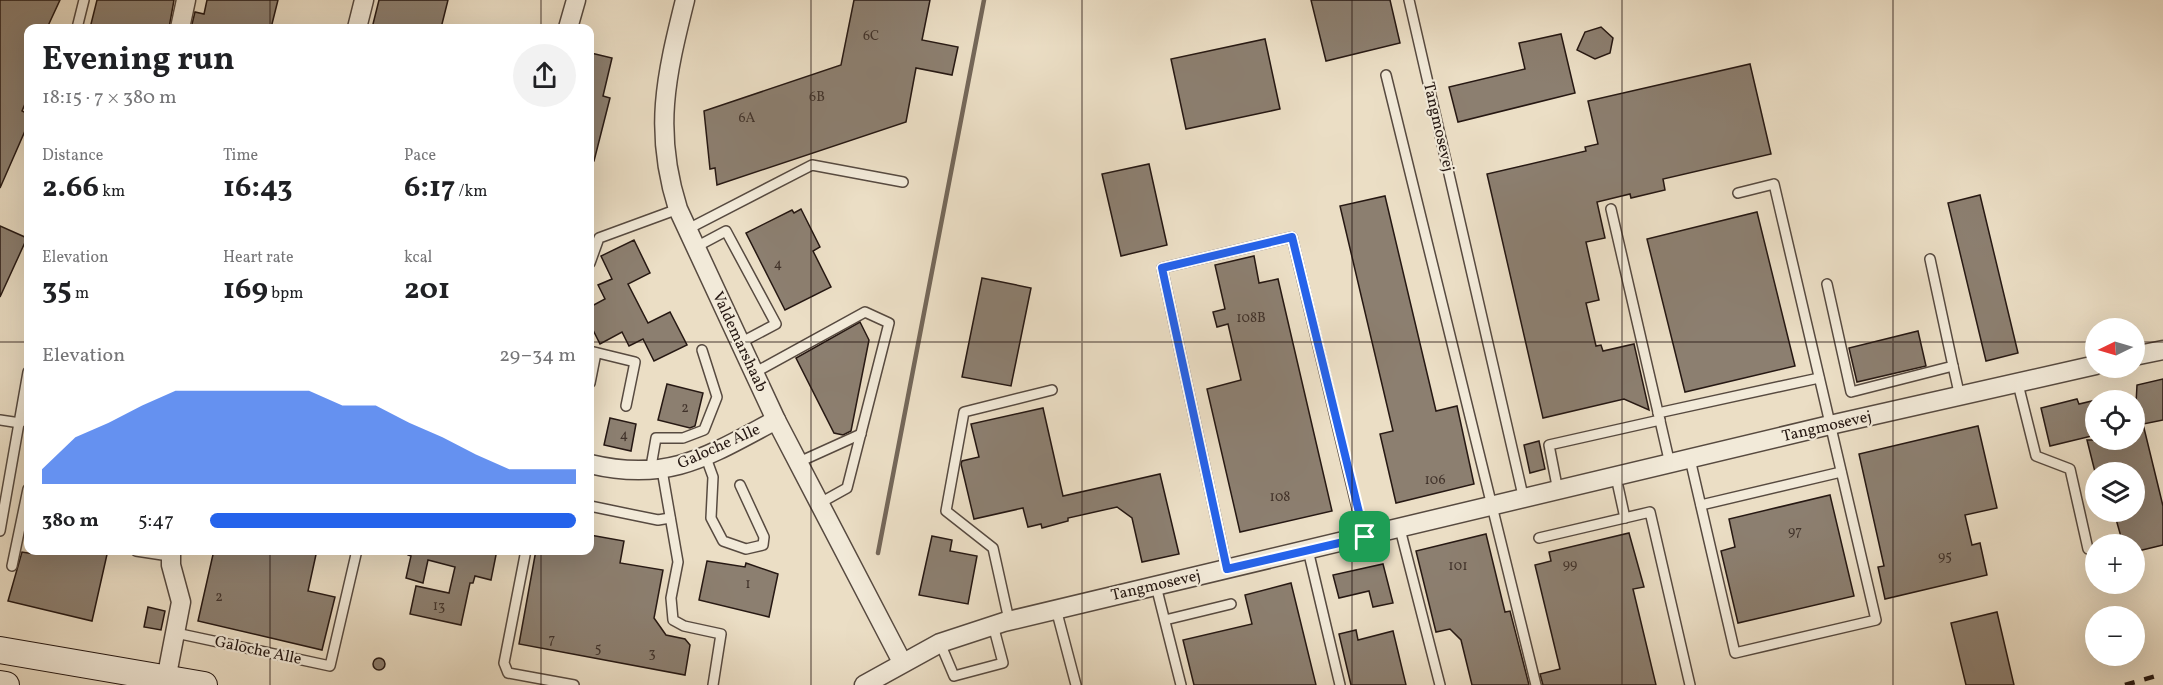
<!DOCTYPE html>
<meta charset="utf-8">
<style>
body{margin:0;font-family:Vollkorn,serif;background:#f2f2f2;color:#202124;height:100vh;display:flex;flex-direction:column;font-size:22px;white-space:nowrap}
*{box-sizing:border-box;margin:0}
p{font-size:20px;color:#757577}
.icon{flex:none;width:33px;height:33px;fill:none;stroke:currentColor;stroke-width:2;stroke-linecap:round;stroke-linejoin:round}
.map{position:relative;flex:1;overflow:hidden}
.panel{position:absolute;left:24px;top:24px;width:570px;height:531px;display:flex;flex-direction:column;background:#fff;border-radius:12px;box-shadow:0 6px 24px #0002}
.panel>*{flex:none}
.needle{width:39px;rotate:265deg}
.controls{position:absolute;left:2085px;top:318px;display:grid;gap:12px}
.controls a{display:grid;place-items:center;width:60px;height:60px;border-radius:50%;background:#fff;box-shadow:0 6px 24px #0002;font-size:30px}
.pin{position:absolute;display:grid;place-items:center;width:51px;height:51px;color:#fff;margin:-26px;border-radius:12px;box-shadow:0 3px 9px #0006}
.round{display:grid;place-items:center;flex:none;width:63px;height:63px;border-radius:32px;background:#f2f2f2}
.overview{display:flex;align-items:center;justify-content:space-between;height:102px;padding:0 18px}
h1{font-size:33px;font-weight:700;line-height:45px}
.stats{display:grid;grid-template-columns:repeat(3,1fr);gap:9px;height:102px;padding:6px 18px}
.stats div{display:grid;align-content:center}
.stats b{font-size:30px;font-weight:700}
.stats small{font-size:16px;font-weight:400}
.stats p{font-size:16px}
.chart{height:168px;padding:12px 18px}
.chart p{display:flex;justify-content:space-between}
.chart svg{width:100%;height:108px;margin-top:6px;fill:#2563eb;opacity:.7}
ul{padding:0 18px;list-style:none;font-size:20px}
li{display:grid;grid-template-columns:96px 72px 1fr;align-items:center;height:45px}
li i{height:15px;border-radius:8px;background:#2563eb}
.map>svg:first-child{display:block}
.lines{fill:none;stroke-linecap:round;stroke-linejoin:round}
.stream{stroke:#746759;stroke-width:4.5}
.building{fill:#8c7f70;stroke:#261813;stroke-width:1.5}
.lane-casing{stroke:#574a40;stroke-width:12}
.street-casing{stroke:#574a40;stroke-width:21}
.secondary-casing{stroke:#261813;stroke-width:28}
.lane{stroke:#f2ead9;stroke-width:9}
.street{stroke:#f2ead9;stroke-width:18}
.secondary{stroke:#f2ead9;stroke-width:26}
.rail{stroke:#261813;stroke-width:4.5;stroke-dasharray:10 10;stroke-linecap:butt}
.route-casing{stroke:#fff;stroke-width:12}
.route{stroke:#2563eb;stroke-width:8}
.grid{fill:none;stroke:#261813;stroke-width:1.5;stroke-opacity:0.55}
.labels{text-anchor:middle;dominant-baseline:central;stroke-width:4.5;stroke-linejoin:round;paint-order:stroke}
.number-label{font-size:14px;fill:#40322a}
.street-label{font-size:16px;fill:#261813;stroke:#f2ead9}
</style>
<div class="map">
<svg width="2163" height="685" viewBox="0 0 2163 685">
<rect width="100%" height="100%" fill="#ebdec5"/>
<filter id="stains"><feTurbulence type="fractalNoise" baseFrequency=".00333" numOctaves="4"/><feColorMatrix values="0 0 0 0 .2 0 0 0 0 .09 0 0 0 0 .02 0 0 0 .5 -.17"/></filter>
<radialGradient id="worn" r=".72"><stop offset=".6" stop-color="#630" stop-opacity="0"/><stop offset="1" stop-color="#630" stop-opacity=".3"/></radialGradient>
<g class="lines">
<polyline class="stream" points="878,553 984,0"/>
</g>
<g class="building">
<polygon points="0,0 60,0 47,28 28,28 28,97 22,111 28,114 28,124 0,188"/>
<polygon points="97,0 174,0 169,28 90,28"/>
<polygon points="207,0 278,0 271,28 191,28 195,12 204,14"/>
<polygon points="379,0 448,0 441,28 372,28"/>
<polygon points="854,0 930,0 922,40 958,47 952,75 916,68 906,122 717,185 715,168 710,169 704,111 841,65"/>
<polygon points="1311,0 1390,0 1400,43 1326,61"/>
<polygon points="1601,27 1613,38 1610,53 1595,59 1577,50 1585,32"/>
<polygon points="1561,34 1575,93 1458,122 1449,87 1525,69 1519,43"/>
<polygon points="1265,39 1280,109 1186,129 1171,59"/>
<polygon points="591,53 612,58 603,96 610,98 594,161 590,161"/>
<polygon points="1750,64 1771,154 1663,179 1665,190 1631,198 1630,194 1597,202 1605,238 1586,242 1599,300 1586,303 1596,346 1601,345 1603,351 1634,344 1649,410 1624,399 1543,418 1487,174 1586,151 1585,147 1598,144 1588,101"/>
<polygon points="1149,164 1167,245 1121,256 1102,174"/>
<polygon points="1980,195 2018,353 1986,361 1948,203"/>
<polygon points="1385,196 1436,411 1457,406 1474,484 1396,503 1380,434 1393,431 1340,206"/>
<polygon points="801,209 820,247 813,251 831,287 785,310 746,233 792,210 794,213"/>
<polygon points="1757,212 1795,366 1685,392 1647,239"/>
<polygon points="0,226 27,238 0,297"/>
<polygon points="634,240 650,273 628,284 648,323 670,312 687,345 654,361 643,339 629,346 622,332 600,344 590,324 590,307 605,299 598,285 612,279 601,256"/>
<polygon points="1254,256 1259,283 1278,279 1332,511 1240,532 1207,389 1241,380 1228,324 1217,327 1213,312 1225,309 1215,265"/>
<polygon points="982,278 1031,288 1011,386 962,377"/>
<polygon points="860,322 869,340 851,431 843,435 834,433 796,358"/>
<polygon points="1918,331 1926,366 1857,382 1849,348"/>
<polygon points="2163,379 2163,420 2143,424 2163,506 2163,545 2134,552 2134,544 2123,544 2114,512 2134,512 2134,472 2095,472 2087,440 2134,440 2137,385"/>
<polygon points="667,384 703,393 695,426 690,428 658,420"/>
<polygon points="2077,399 2079,404 2096,400 2096,435 2050,446 2041,408"/>
<polygon points="1043,408 1063,496 1160,474 1179,554 1142,562 1132,518 1117,507 1068,518 1068,521 1042,528 1041,524 1028,527 1023,508 974,519 961,464 962,461 979,457 971,424"/>
<polygon points="610,418 636,424 631,451 604,445"/>
<polygon points="1978,426 1997,508 1965,515 1972,545 1980,543 1987,575 1885,599 1878,567 1884,566 1859,454"/>
<polygon points="1539,441 1545,469 1530,473 1524,445"/>
<polygon points="1830,495 1854,596 1738,623 1721,551 1735,547 1729,519"/>
<polygon points="1629,533 1644,587 1633,589 1656,685 1543,685 1540,674 1560,669 1535,565 1551,561 1549,552"/>
<polygon points="1486,534 1505,612 1510,611 1529,685 1472,685 1461,640 1450,629 1436,632 1416,551"/>
<polygon points="590,535 624,541 620,563 663,570 654,618 666,635 685,639 690,645 685,675 519,644 536,550 590,550"/>
<polygon points="932,536 952,540 950,551 977,556 968,604 919,595"/>
<polygon points="35,550 108,550 92,621 8,601 22,552 34,554"/>
<polygon points="214,550 317,550 308,591 335,597 322,650 198,621"/>
<polygon points="409,550 497,550 491,580 475,576 473,583 470,583 461,625 410,614 416,586 449,593 455,567 428,560 423,583 406,578 411,556 408,555"/>
<polygon points="707,561 745,567 746,563 778,574 769,617 699,600"/>
<polygon points="1383,564 1393,603 1373,607 1369,591 1339,598 1333,575"/>
<polygon points="1291,583 1316,685 1194,685 1183,640 1252,624 1245,595"/>
<polygon points="148,607 165,611 161,630 144,627"/>
<polygon points="1997,612 2014,685 1966,685 1951,623"/>
<polygon points="1356,630 1358,640 1393,631 1406,685 1351,685 1339,634"/>
<circle cx="379" cy="664" r="6"/>
</g>
<g class="lines">
<defs>
<g id="lane">
<polyline points="1409,0 1524,500"/>
<polyline points="77,28 84,0"/>
<polyline points="1386,75 1536,685"/>
<polyline points="1611,209 1670,464"/>
<polyline points="686,230 812,165 903,182"/>
<polyline points="694,248 726,231 776,324 740,343"/>
<polyline points="590,263 599,238 678,209"/>
<polyline points="1827,284 1851,392 1953,366 1930,259"/>
<polyline points="590,351 635,362 626,406"/>
<polyline points="1953,366 1960,397"/>
<polyline points="754,373 865,312 889,323 847,488 820,503"/>
<polyline points="590,383 596,353"/>
<polyline points="2018,384 2036,456 2070,469 2088,549"/>
<polyline points="1658,413 1819,378"/>
<polyline points="0,420 20,423"/>
<polyline points="705,455 713,477 711,518 723,541 746,549 763,545 764,537 740,485"/>
<polyline points="1690,459 1735,653 1876,620 1774,184 1738,193"/>
<polyline points="799,462 861,434"/>
<polyline points="662,470 678,562 671,598 673,620 684,626 721,634 713,685"/>
<polyline points="650,472 656,438 683,438 704,430 717,397 702,350"/>
<polyline points="1616,477 1625,518"/>
<polyline points="1558,491 1549,445 1660,420"/>
<polyline points="1701,505 1841,472"/>
<polyline points="590,506 658,520 670,518"/>
<polyline points="1400,529 1440,685"/>
<polyline points="0,531 28,372"/>
<polyline points="1539,538 1650,512 1690,685"/>
<polyline points="526,550 504,663 508,673 574,685"/>
<polyline points="1308,550 1340,685"/>
<polyline points="136,551 169,556"/>
<polyline points="12,566 28,489"/>
<polyline points="1227,569 1162,268 1292,237 1364,537"/>
<polyline points="1156,586 1181,685"/>
<polyline points="1056,609 1076,685"/>
<polyline points="1009,620 993,548 946,511 964,412 1052,390"/>
<polyline points="1165,620 1231,604"/>
<polyline points="176,633 330,666 357,550"/>
<polyline points="940,643 954,676 1003,663 993,625"/>
</g>
<g id="street">
<path d="M685 0C666 76 653 131 678 209L776 420 902 662"/>
<polyline points="180,28 186,0"/>
<polyline points="357,28 364,0"/>
<polyline points="568,28 576,0"/>
<polyline points="2134,356 2163,350"/>
<path d="M590 464C669 483 708 456 776 420"/>
<polyline points="165,685 181,602 171,565 171,550"/>
<polyline points="864,685 940,643 1004,622 1830,425 2096,365"/>
</g>
<g id="secondary">
<polyline points="0,650 204,685"/>
<polyline points="0,684 6,685"/>
</g>
</defs>
<use href="#lane" class="lane-casing"/>
<use href="#street" class="street-casing"/>
<use href="#secondary" class="secondary-casing"/>
<use href="#lane" class="lane"/>
<use href="#street" class="street"/>
<use href="#secondary" class="secondary"/>
<polyline class="rail" points="2125,685 2163,674"/>
</g>
<g class="lines">
<defs>
<polygon id="route" points="1292,237 1365,537 1227,569 1162,268"/>
</defs>
<use href="#route" class="route-casing"/>
<use href="#route" class="route"/>
</g>
<path class="grid" d="M270 0V28M541 0V28M811 0V685M1082 0V685M1352 0V685M1622 0V685M1893 0V685M0 342H28M590 342H2096M2134 342H2163M270 550V685M541 550V685"/>
<g class="labels">
<g class="number-label">
<text x="871" y="36">6C</text>
<text x="817" y="97">6B</text>
<text x="747" y="118">6A</text>
<text x="778" y="264">4</text>
<text x="1251" y="318">108B</text>
<text x="685" y="408">2</text>
<text x="624" y="435">4</text>
<text x="1435" y="480">106</text>
<text x="1280" y="497">108</text>
<text x="1795" y="531">97</text>
<text x="1945" y="556">95</text>
<text x="1570" y="564">99</text>
<text x="1458" y="566">101</text>
<text x="748" y="584">1</text>
<text x="219" y="597">2</text>
<text x="439" y="606">13</text>
<text x="552" y="639">7</text>
<text x="598" y="648">5</text>
<text x="652" y="653">3</text>
</g>
<g class="street-label">
<text transform="translate(1438 127) rotate(77)">Tangmosevej</text>
<text transform="translate(739 342) rotate(65)">Valdemarshaab</text>
<text transform="translate(1827 427) rotate(-13)">Tangmosevej</text>
<text transform="translate(719 447) rotate(-24)">Galoche Alle</text>
<text transform="translate(1156 586) rotate(-13)">Tangmosevej</text>
<text transform="translate(258 651) rotate(12)">Galoche Alle</text>
</g>
</g>
<rect width="100%" height="100%" filter="url(#stains)"/>
<rect width="100%" height="100%" fill="url(#worn)"/>
</svg>
<div class="controls">
<a><svg class="needle" viewBox="-14 -14 28 28"><path d="M0-13l5 13h-10z" fill="#e53935"/><path d="M0 13l5-13h-10z" fill="#757577"/></svg></a>
<a><svg class="icon" aria-label="locate" viewBox="0 0 24 24"><circle cx="12" cy="12" r="6"/><path d="M12 2v4M12 18v4M2 12h4M18 12h4"/></svg></a>
<a><svg class="icon" aria-label="layers" viewBox="0 0 24 24"><path d="M12 4l9 5-9 5-9-5zM3 14l9 5 9-5"/></svg></a>
<a>+</a>
<a>−</a>
</div>
<div class="pin" style="left:1365px;top:537px;background:#1e9e55"><svg class="icon" aria-label="arrive" viewBox="0 0 24 24"><path d="M6 21V4h12l-3 4 3 4H6"/></svg></div>
<section class="panel">
<div class="overview"><div><h1>Evening run</h1><p>18:15 · 7 × 380 m</p></div><a class="round"><svg class="icon" aria-label="share" viewBox="0 0 24 24"><path d="M12 15V3M7 8l5-5 5 5M5 13v7h14v-7"/></svg></a></div>
<div class="stats">
<div><p>Distance</p><b>2.66<small> km</small></b></div>
<div><p>Time</p><b>16:43</b></div>
<div><p>Pace</p><b>6:17<small> /km</small></b></div>
</div>
<div class="stats">
<div><p>Elevation</p><b>35<small> m</small></b></div>
<div><p>Heart rate</p><b>169<small> bpm</small></b></div>
<div><p>kcal</p><b>201</b></div>
</div>
<div class="chart"><p><span>Elevation</span>29–34 m</p>
<svg viewBox="0 0 160 44" preserveAspectRatio="none"><path d="M0 44V38L10 25L20 19L30 12L40 6L50 6L60 6L70 6L80 6L90 12L100 12L110 19L120 25L130 32L140 38L150 38L160 38V44z"/></svg>
</div>
<ul>
<li><b>380 m</b>5:47<i style="width:100%"></i></li>
</ul>
</section>
</div>
